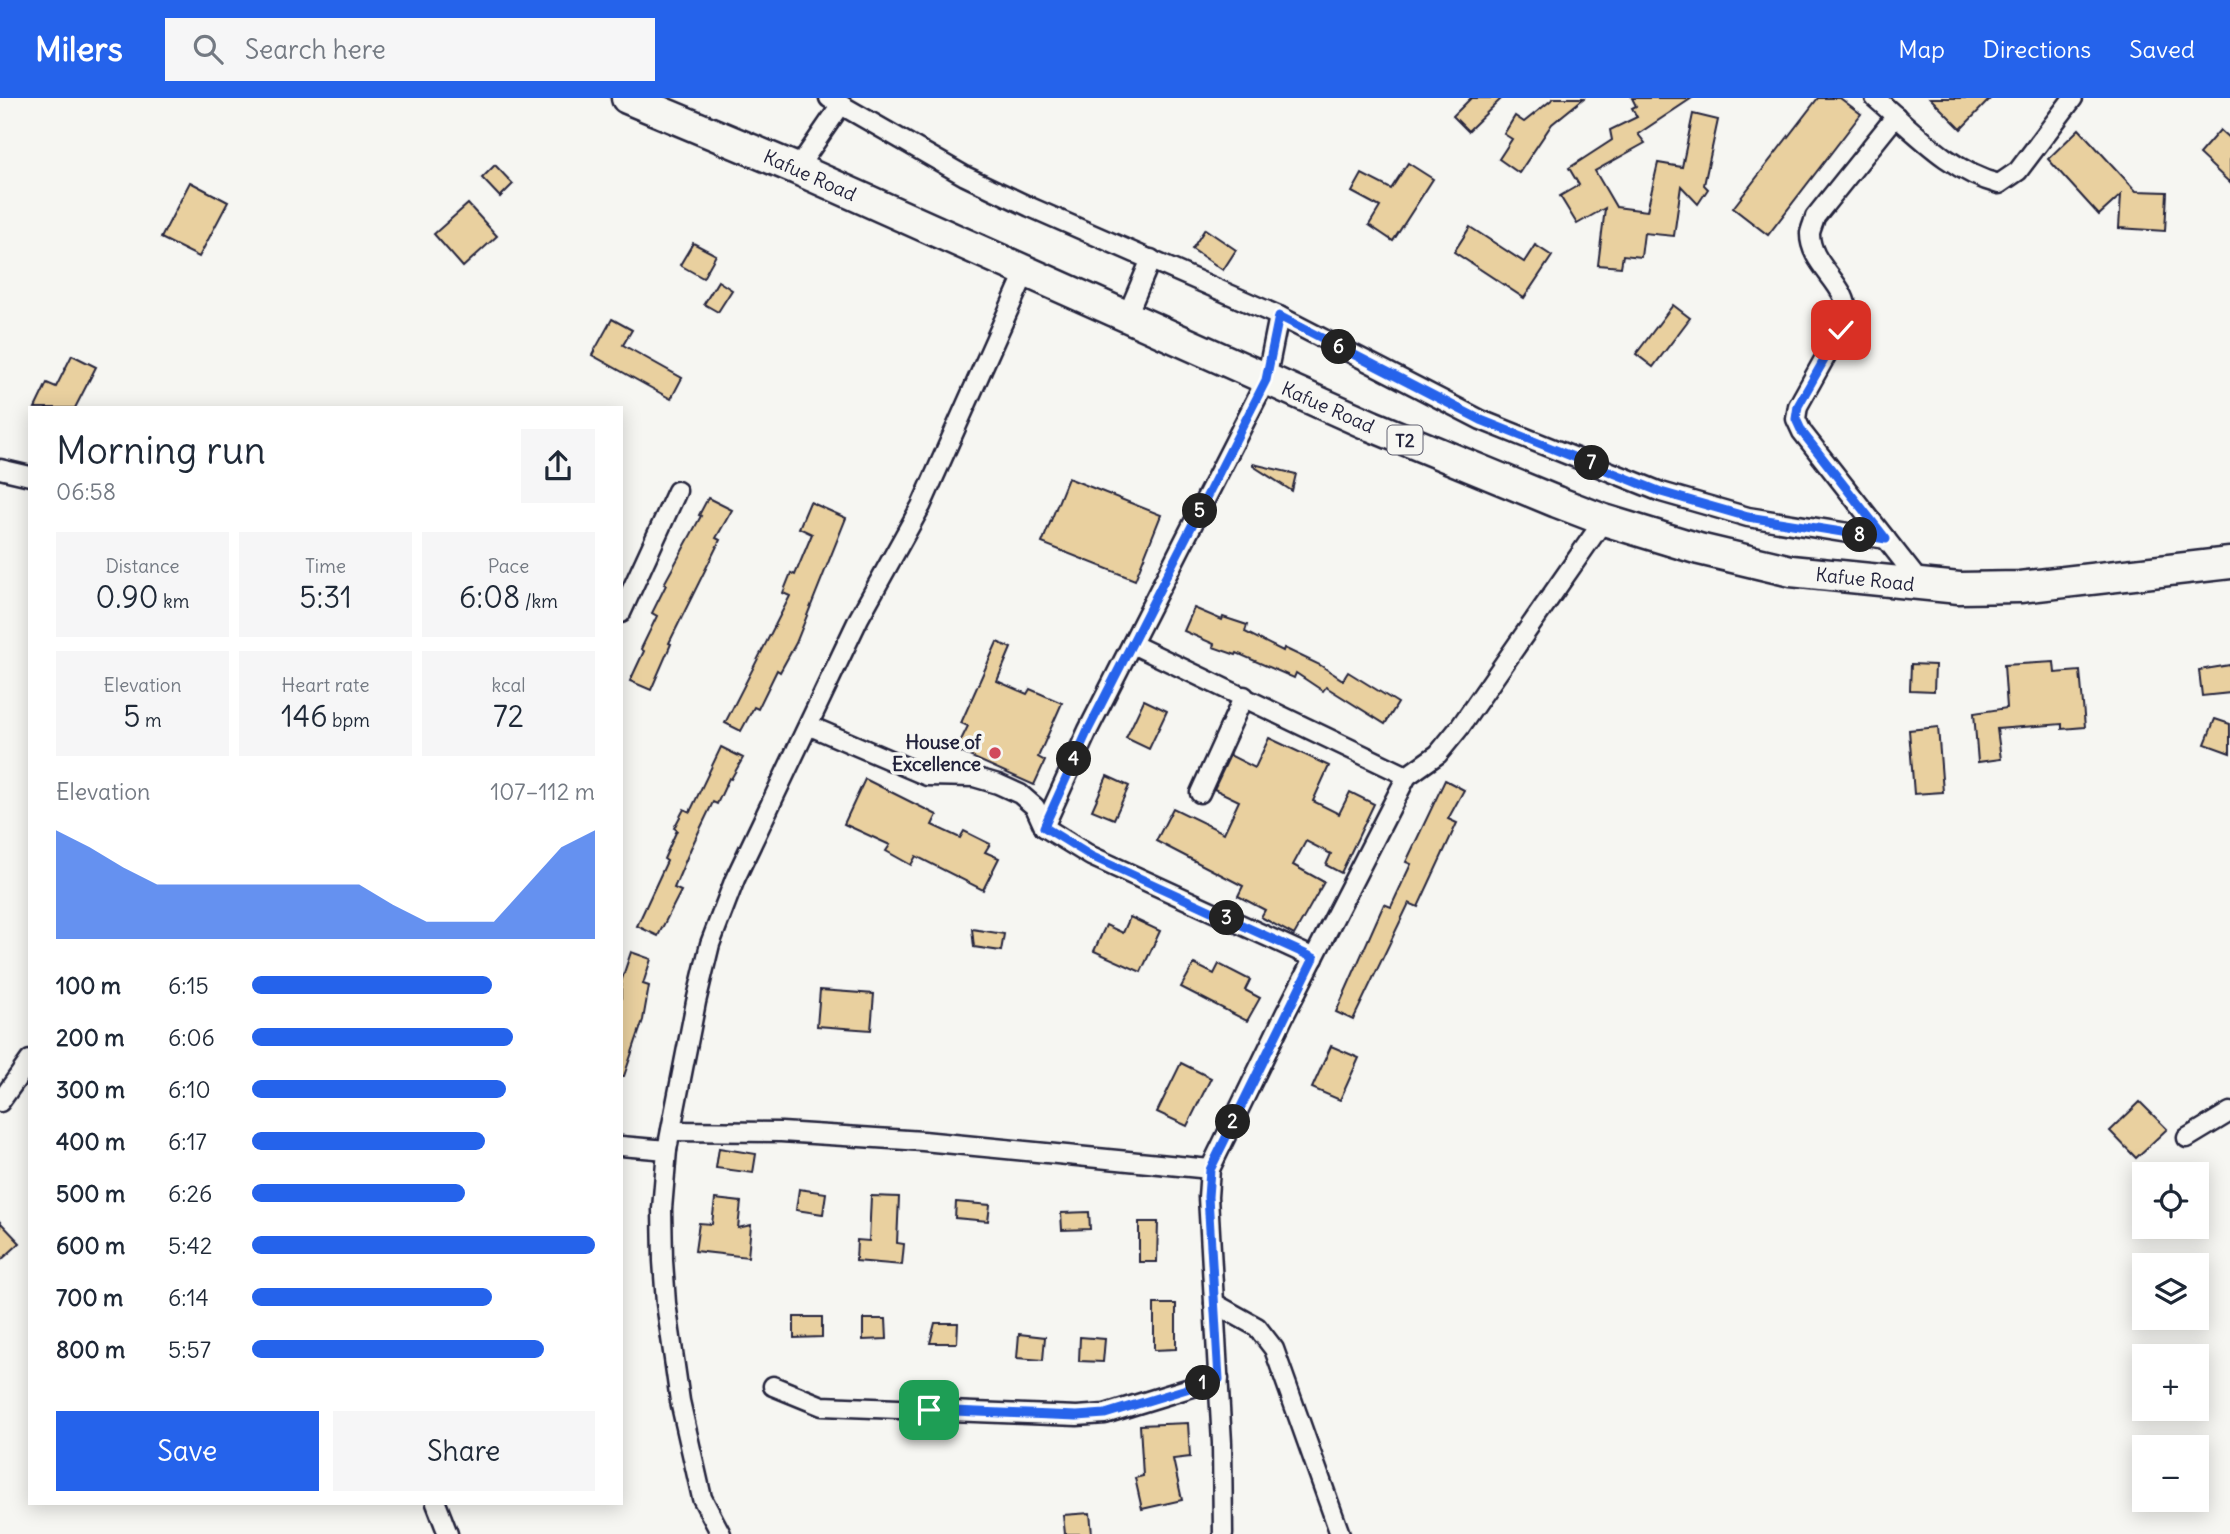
<!DOCTYPE html>
<meta charset="utf-8">
<style>
body{margin:0;font-family:Delius,sans-serif;background:#f6f6f7;color:#1f2937;height:100vh;display:flex;flex-direction:column;font-size:26px;white-space:nowrap}
*{box-sizing:border-box;margin:0}
p{font-size:23px;color:#747a83}
.icon{flex:none;width:38px;height:38px;fill:none;stroke:currentColor;stroke-width:2;stroke-linecap:round;stroke-linejoin:round}
.map{position:relative;flex:1;overflow:hidden}
.drawer{position:absolute;left:28px;top:308px;width:595px;height:1099px;display:flex;flex-direction:column;background:#fff;border-radius:0px;box-shadow:0 4px 18px #0003}
.drawer>*{flex:none}
.buttons{position:absolute;left:2132px;top:1064px;display:grid;gap:14px}
.buttons a{display:grid;place-items:center;width:77px;height:77px;border-radius:0px;background:#fff;box-shadow:0 4px 18px #0003;font-size:35px}
.pin{position:absolute;display:grid;place-items:center;width:60px;height:60px;color:#fff;margin:-30px;border-radius:14px;box-shadow:0 4px 10px #0006}
.km{position:absolute;width:35px;height:35px;margin:-18px;border-radius:50%;background:#222;color:#fff;font-size:19px;line-height:35px;text-align:center}
.round{display:grid;place-items:center;flex:none;width:74px;height:74px;border-radius:0px;background:#f6f6f7}
.summary{display:flex;align-items:center;justify-content:space-between;height:119px;padding:0 28px}
h1{font-size:38px;font-weight:600;line-height:52px}
.metrics{display:grid;grid-template-columns:repeat(3,1fr);gap:10px;height:119px;padding:7px 28px}
.metrics div{display:grid;align-content:center;border-radius:0px;background:#f6f6f7;text-align:center}
.metrics b{font-size:30px;font-weight:600}
.metrics small{font-size:19px;font-weight:400}
.metrics p{font-size:19px}
.chart{height:196px;padding:14px 28px}
.chart p{display:flex;justify-content:space-between}
.chart svg{width:100%;height:126px;margin-top:7px;fill:#2563eb;opacity:.7}
.primary-button{display:flex;gap:14px;margin-top:auto;padding:14px 28px}
.primary-button a{flex:1;height:80px;border-radius:0px;background:#2563eb;color:#fff;font-size:28px;font-weight:600;line-height:80px;text-align:center}
.primary-button a+a{background:#f6f6f7;color:#1f2937}
ul{padding:0 28px;list-style:none;font-size:23px}
li{display:grid;grid-template-columns:112px 84px 1fr;align-items:center;height:52px}
li i{height:18px;border-radius:9px;background:#2563eb}
header{display:flex;align-items:center;gap:42px;box-sizing:border-box;height:98px;padding:0 35px;background:#2563eb;color:#fff}
header strong{font-size:33px}
nav{display:flex;gap:38px;margin-inline-start:auto;font-size:24px}
.search{width:490px;height:63px;background:#f6f6f7;display:flex;align-items:center;gap:18px;box-sizing:border-box;padding:0 24px;border-radius:0px;color:#747a83;font-size:26px}
.map>svg:first-child{display:block}
.building{fill:#e9d09f;stroke:#22223b;stroke-width:2}
.lines{fill:none;stroke-linecap:round;stroke-linejoin:round}
.street-casing{stroke:#22223b;stroke-width:23}
.highway-casing{stroke:#22223b;stroke-width:35}
.street{stroke:#f6f6f2;stroke-width:18}
.highway{stroke:#f6f6f2;stroke-width:30}
.route-casing{stroke:#fff;stroke-width:14}
.route{stroke:#2563eb;stroke-width:9}
.poi-dot{fill:#d1495b;stroke:#f6f6f2;stroke-width:2.5}
.labels{text-anchor:middle;dominant-baseline:central;stroke-width:7;stroke-linejoin:round;paint-order:stroke}
.shield{fill:#f6f6f2;stroke:#626272;stroke-width:2}
.shield-label{font-size:18px;font-weight:bold;fill:#22223b}
.street-label{font-size:19px;fill:#22223b;stroke:#f6f6f2}
.poi-label{font-size:19px;font-weight:bold;fill:#22223b;stroke:#f6f6f2;text-anchor:end}
</style>
<header>
<strong>Milers</strong>
<div class="search"><svg class="icon" aria-label="search" viewBox="0 0 24 24"><circle cx="10" cy="10" r="6"/><path d="M15 15l6 6"/></svg>Search here</div>
<nav><a>Map</a><a>Directions</a><a>Saved</a></nav>
</header>
<div class="map">
<svg width="2230" height="1436" viewBox="0 0 2230 1436">
<rect width="100%" height="100%" fill="#f6f6f2"/>
<filter id="ink" filterUnits="userSpaceOnUse"><feTurbulence type="fractalNoise" baseFrequency=".0143" numOctaves="2"/><feDisplacementMap in="SourceGraphic" scale="14" xChannelSelector="R" yChannelSelector="G"/><feConvolveMatrix kernelMatrix="1 2 1 2 8 2 1 2 1" color-interpolation-filters="sRGB"/></filter>
<g filter="url(#ink)">
<g class="building">
<polygon points="1471,0 1502,0 1468,33 1453,18"/>
<polygon points="1554,0 1584,0 1552,26 1519,75 1499,61 1512,41 1504,36 1515,18 1524,24"/>
<polygon points="1632,0 1692,0 1638,36 1645,45 1595,73 1616,109 1647,113 1658,65 1682,69 1693,16 1718,22 1704,87 1708,91 1698,106 1681,88 1674,138 1644,135 1641,159 1623,157 1621,169 1598,167 1605,110 1577,126 1560,98 1579,87 1569,70 1612,42 1610,32 1637,19 1632,10 1636,8"/>
<polygon points="1818,0 1840,0 1861,16 1768,137 1733,110"/>
<polygon points="1930,0 1991,0 1961,31"/>
<polygon points="2079,31 2136,93 2167,94 2165,133 2119,130 2121,97 2099,117 2048,61"/>
<polygon points="2220,32 2230,41 2230,85 2199,56"/>
<polygon points="1408,65 1433,81 1393,143 1369,127 1380,109 1352,94 1362,76 1391,91"/>
<polygon points="495,67 513,86 500,99 482,80"/>
<polygon points="190,84 228,104 199,159 161,140"/>
<polygon points="468,106 497,138 463,169 434,136"/>
<polygon points="1470,129 1524,164 1535,147 1552,158 1524,200 1454,154"/>
<polygon points="1205,131 1236,152 1223,172 1192,151"/>
<polygon points="693,145 716,157 703,180 680,167"/>
<polygon points="718,183 732,192 718,214 704,206"/>
<polygon points="1673,207 1690,220 1653,269 1636,256"/>
<polygon points="612,221 632,232 623,247 682,280 671,301 592,257"/>
<polygon points="72,257 96,269 75,310 35,310 47,285 56,289"/>
<polygon points="1253,366 1296,376 1292,393 1253,368"/>
<polygon points="1068,380 1161,417 1135,482 1042,445"/>
<polygon points="708,400 732,412 716,440 720,442 669,545 671,546 651,592 630,583 644,553 641,551 657,518 652,515 666,487 664,486 701,418 699,417"/>
<polygon points="810,404 846,420 796,545 780,574 777,572 758,611 754,609 741,633 725,625 790,498 783,495 791,475 795,477 812,436 799,430"/>
<polygon points="1194,510 1222,522 1223,519 1247,527 1245,534 1283,553 1284,550 1320,567 1343,582 1348,574 1398,605 1385,626 1326,589 1323,593 1296,575 1294,580 1237,555 1236,557 1213,549 1214,546 1184,533"/>
<polygon points="997,544 1011,550 997,583 1027,596 1030,591 1062,605 1038,659 1045,663 1034,687 956,652 968,628 961,625"/>
<polygon points="2054,564 2055,575 2080,573 2085,629 2062,631 2062,626 1997,631 2001,661 1978,664 1974,615 2007,610 2004,567"/>
<polygon points="1911,566 1935,567 1934,593 1910,592"/>
<polygon points="2230,567 2230,595 2202,598 2199,572"/>
<polygon points="1144,602 1167,613 1149,651 1126,640"/>
<polygon points="2215,621 2230,626 2230,655 2205,646"/>
<polygon points="1938,629 1943,694 1914,696 1909,632"/>
<polygon points="1269,640 1329,668 1313,703 1339,716 1350,694 1374,706 1341,775 1326,767 1331,756 1306,743 1293,767 1324,784 1294,837 1261,819 1265,812 1238,798 1243,788 1156,743 1173,710 1224,735 1239,703 1214,691 1230,657 1255,670"/>
<polygon points="721,649 743,660 731,681 729,680 717,706 713,704 691,750 674,790 681,793 658,838 637,828 667,763 664,761 677,732 674,730 684,711 690,714"/>
<polygon points="1107,678 1129,688 1114,721 1092,712"/>
<polygon points="865,681 937,717 932,727 960,740 964,733 990,746 985,754 999,760 983,792 916,758 911,767 886,753 890,747 844,726"/>
<polygon points="1445,682 1464,692 1448,721 1457,725 1418,809 1409,805 1353,922 1336,914 1384,806 1391,809 1411,766 1406,764"/>
<polygon points="1130,819 1160,833 1141,874 1094,853 1106,827 1123,835"/>
<polygon points="972,831 1004,836 1001,853 974,849"/>
<polygon points="631,854 651,861 643,886 649,888 643,922 624,978 621,978 621,884"/>
<polygon points="1194,866 1214,876 1219,866 1250,882 1245,892 1260,900 1247,923 1181,889"/>
<polygon points="820,892 874,896 871,932 817,928"/>
<polygon points="1331,948 1359,960 1340,1002 1312,990"/>
<polygon points="1181,965 1211,980 1187,1028 1157,1014"/>
<polygon points="2140,1004 2167,1031 2136,1060 2110,1033"/>
<polygon points="719,1050 756,1056 753,1075 716,1070"/>
<polygon points="799,1091 826,1095 823,1116 796,1112"/>
<polygon points="871,1098 899,1099 897,1145 904,1146 902,1167 856,1163 857,1142 869,1143"/>
<polygon points="715,1101 741,1104 738,1130 751,1127 748,1159 695,1153 699,1125 712,1126"/>
<polygon points="956,1104 990,1107 988,1123 955,1120"/>
<polygon points="1089,1114 1090,1131 1062,1132 1061,1115"/>
<polygon points="0,1124 20,1145 0,1163"/>
<polygon points="1139,1124 1158,1124 1157,1164 1139,1164"/>
<polygon points="1154,1206 1176,1206 1176,1251 1154,1252"/>
<polygon points="794,1219 822,1219 822,1239 794,1240"/>
<polygon points="863,1221 886,1221 887,1241 863,1242"/>
<polygon points="935,1225 958,1225 957,1245 930,1245"/>
<polygon points="1019,1236 1045,1239 1043,1262 1017,1260"/>
<polygon points="1080,1239 1105,1241 1103,1264 1079,1263"/>
<polygon points="1188,1325 1190,1359 1173,1361 1182,1402 1142,1411 1135,1380 1143,1378 1140,1327"/>
<polygon points="1090,1415 1092,1436 1065,1436 1063,1417"/>
</g>
<g class="lines">
<defs>
<g id="street">
<polyline points="829,0 965,78 1030,109 1279,218"/>
<path d="M1875 0C1913 32 1950 74 1999 86L2018 73 2073 0"/>
<path d="M1896 18 1815 119C1814 124 1811 130 1810 135 1809 168 1851 187 1847 220L1798 308 1796 321 1802 334 1922 487"/>
<polyline points="797,71 841,7"/>
<polyline points="1126,220 1151,161"/>
<polyline points="0,371 30,378"/>
<polyline points="621,515 677,393"/>
<polyline points="1132,546 1407,678"/>
<polyline points="810,628 927,678 974,679 998,686 1020,696 1035,709 1044,729 1091,758 1314,860"/>
<polyline points="1200,695 1244,598"/>
<polyline points="1044,729 1088,632 1266,282 1279,218 1481,322 1661,394 1748,419 1886,441"/>
<polyline points="0,1004 30,962"/>
<polyline points="671,1033 781,1034 923,1043 1210,1071"/>
<polyline points="2187,1040 2230,1014"/>
<polyline points="621,1048 667,1052"/>
<polyline points="1214,1205 1257,1229 1274,1251 1340,1436"/>
<polyline points="773,1288 822,1308 1077,1318 1105,1316 1219,1281"/>
<polyline points="436,1405 448,1436"/>
<polyline points="721,1436 702,1400 680,1303 666,1205 663,1163 662,1111 667,1052 696,904 710,846 735,781 859,520 921,408 1025,175"/>
<polyline points="1223,1436 1222,1345 1208,1099 1210,1071 1286,914 1407,678 1438,656 1460,629 1604,422"/>
</g>
<polyline id="highway" points="627,0 797,71 1372,328 1557,404 1604,422 1699,451 1791,473 1959,490 2020,489 2230,465"/>
</defs>
<use href="#street" class="street-casing"/>
<use href="#highway" class="highway-casing"/>
<use href="#street" class="street"/>
<use href="#highway" class="highway"/>
</g>
</g>
<g class="lines" filter="url(#ink)">
<defs>
<polyline id="route" points="929,1312 1077,1318 1105,1316 1219,1281 1208,1099 1210,1072 1314,860 1091,758 1044,729 1088,632 1266,282 1279,218 1481,322 1661,394 1748,419 1886,441 1802,334 1796,321 1798,308 1841,232"/>
</defs>
<use href="#route" class="route-casing"/>
<use href="#route" class="route"/>
</g>
<circle class="poi-dot" cx="995" cy="655" r="7"/>
<g class="labels">
<rect class="shield" x="1387.5" y="327.5" width="35" height="29" rx="5"/>
<g class="shield-label">
<text x="1405" y="342">T2</text>
</g>
<g class="street-label">
<text transform="translate(810 77) rotate(24)">Kafue Road</text>
<text transform="translate(1328 309) rotate(24)">Kafue Road</text>
<text transform="translate(1865 481) rotate(6)">Kafue Road</text>
</g>
<g class="poi-label">
<text x="981" y="644">House of<tspan x="981" dy="22">Excellence</tspan></text>
</g>
</g>
</svg>
<div class="buttons">
<a><svg class="icon" aria-label="locate" viewBox="0 0 24 24"><circle cx="12" cy="12" r="6"/><path d="M12 2v4M12 18v4M2 12h4M18 12h4"/></svg></a>
<a><svg class="icon" aria-label="layers" viewBox="0 0 24 24"><path d="M12 4l9 5-9 5-9-5zM3 14l9 5 9-5"/></svg></a>
<a>+</a>
<a>−</a>
</div>
<div class="pin" style="left:929px;top:1312px;background:#1e9e55"><svg class="icon" aria-label="arrive" viewBox="0 0 24 24"><path d="M6 21V4h12l-3 4 3 4H6"/></svg></div>
<div class="pin" style="left:1841px;top:232px;background:#d93025"><svg class="icon" aria-label="check" viewBox="0 0 24 24"><path d="M5 12l5 5 9-10"/></svg></div>
<b class="km" style="left:1203px;top:1285px">1</b>
<b class="km" style="left:1233px;top:1024px">2</b>
<b class="km" style="left:1227px;top:820px">3</b>
<b class="km" style="left:1074px;top:661px">4</b>
<b class="km" style="left:1200px;top:413px">5</b>
<b class="km" style="left:1339px;top:249px">6</b>
<b class="km" style="left:1592px;top:365px">7</b>
<b class="km" style="left:1860px;top:437px">8</b>
<section class="drawer">
<div class="summary"><div><h1>Morning run</h1><p>06:58</p></div><a class="round"><svg class="icon" aria-label="share" viewBox="0 0 24 24"><path d="M12 15V3M7 8l5-5 5 5M5 13v7h14v-7"/></svg></a></div>
<div class="metrics">
<div><p>Distance</p><b>0.90<small> km</small></b></div>
<div><p>Time</p><b>5:31</b></div>
<div><p>Pace</p><b>6:08<small> /km</small></b></div>
</div>
<div class="metrics">
<div><p>Elevation</p><b>5<small> m</small></b></div>
<div><p>Heart rate</p><b>146<small> bpm</small></b></div>
<div><p>kcal</p><b>72</b></div>
</div>
<div class="chart"><p><span>Elevation</span>107–112 m</p>
<svg viewBox="0 0 160 44" preserveAspectRatio="none"><path d="M0 44V6L10 12L20 19L30 25L40 25L50 25L60 25L70 25L80 25L90 25L100 32L110 38L120 38L130 38L140 25L150 12L160 6V44z"/></svg>
</div>
<ul>
<li><b>100 m</b>6:15<i style="width:70%"></i></li>
<li><b>200 m</b>6:06<i style="width:76%"></i></li>
<li><b>300 m</b>6:10<i style="width:74%"></i></li>
<li><b>400 m</b>6:17<i style="width:68%"></i></li>
<li><b>500 m</b>6:26<i style="width:62%"></i></li>
<li><b>600 m</b>5:42<i style="width:100%"></i></li>
<li><b>700 m</b>6:14<i style="width:70%"></i></li>
<li><b>800 m</b>5:57<i style="width:85%"></i></li>
</ul>
<div class="primary-button"><a>Save</a><a>Share</a></div>
</section>
</div>
